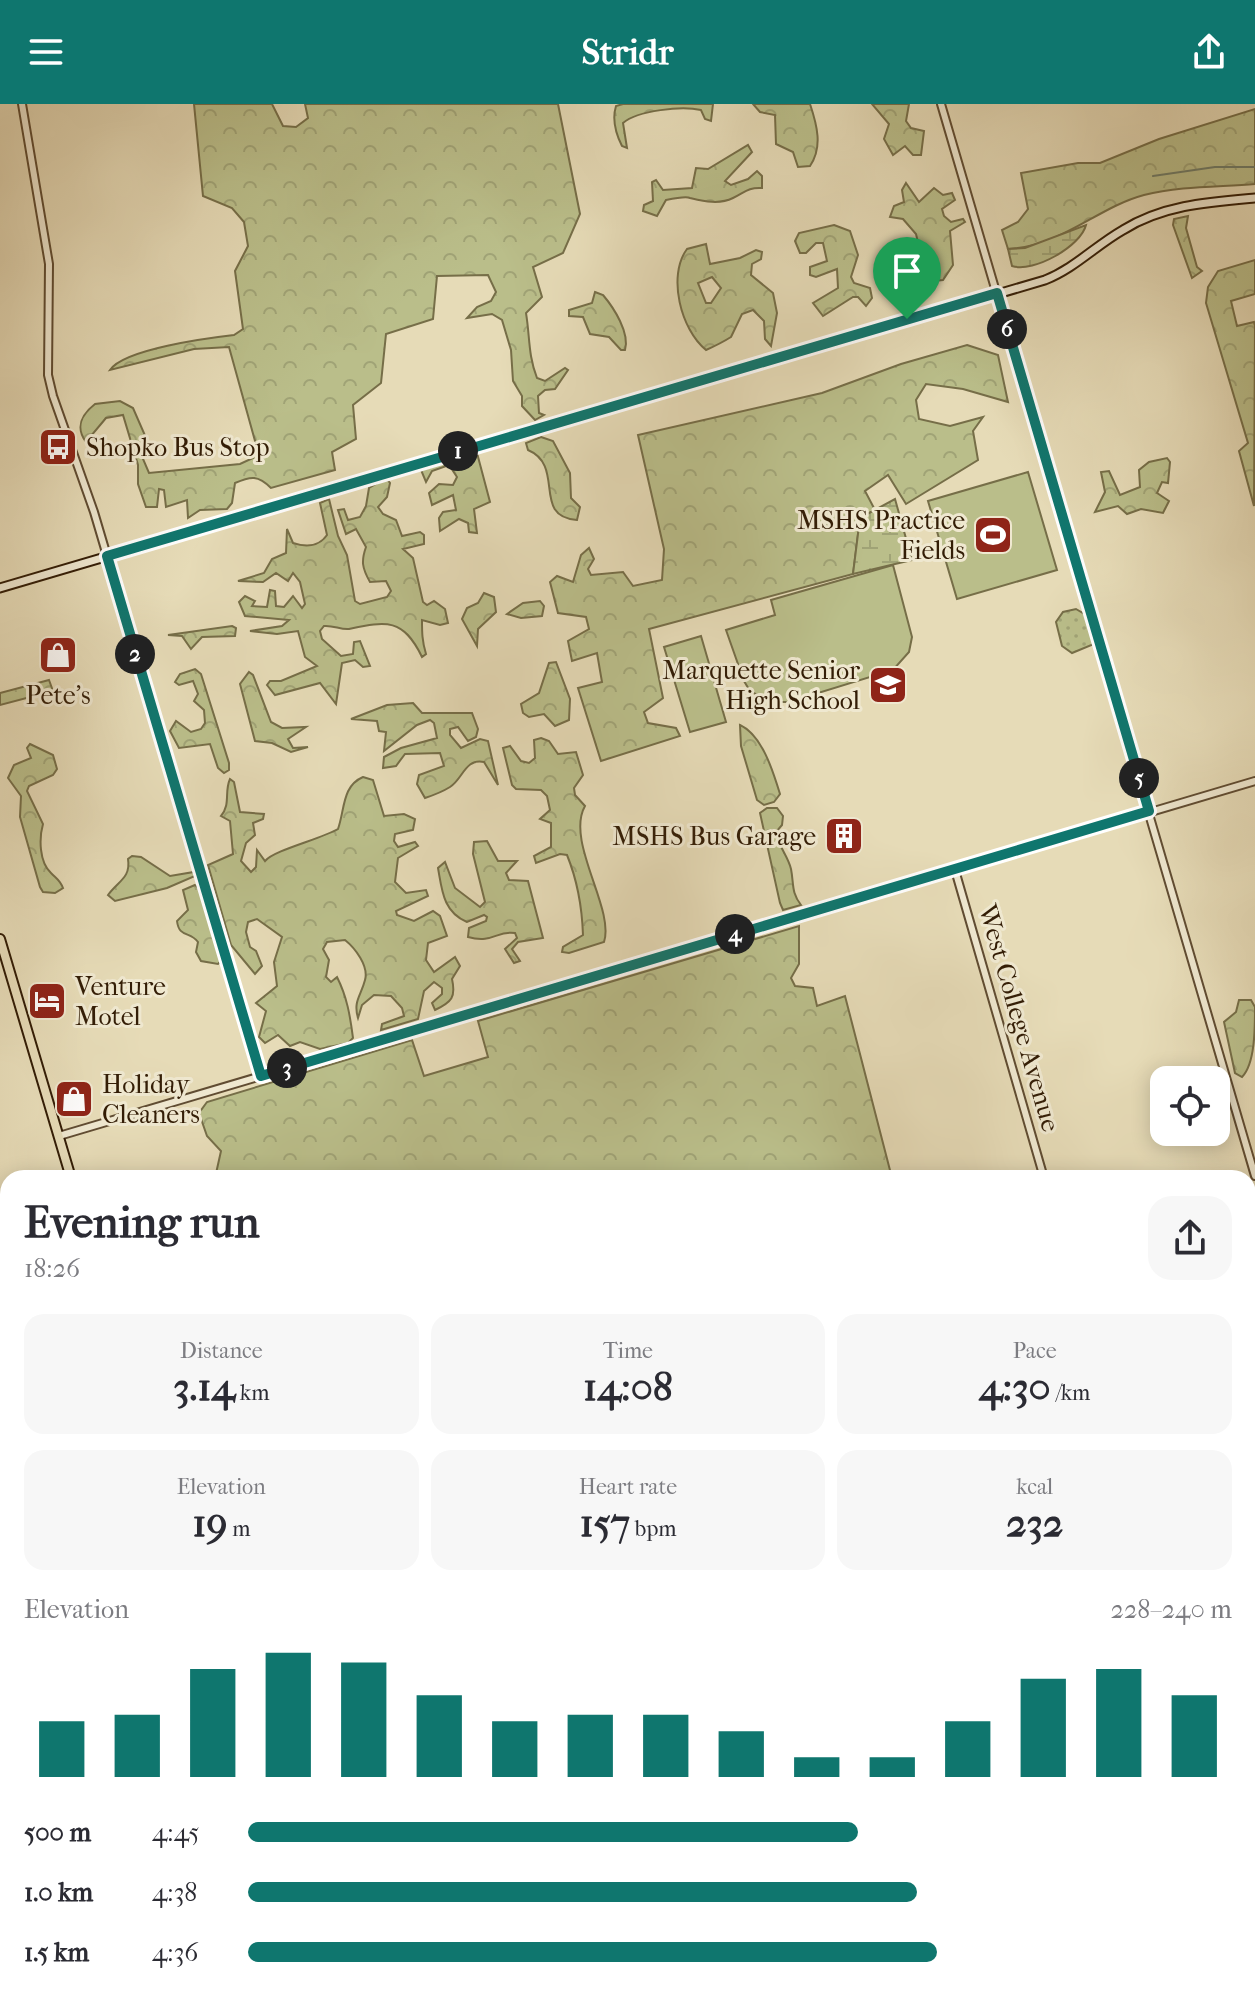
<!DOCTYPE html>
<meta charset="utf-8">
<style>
body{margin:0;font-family:"IM FELL French Canon",serif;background:#f7f7f7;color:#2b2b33;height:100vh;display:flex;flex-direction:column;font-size:30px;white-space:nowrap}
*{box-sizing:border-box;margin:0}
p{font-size:26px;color:#7c7c81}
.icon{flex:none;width:44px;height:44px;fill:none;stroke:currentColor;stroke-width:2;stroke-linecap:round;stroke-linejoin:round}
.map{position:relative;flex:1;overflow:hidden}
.panel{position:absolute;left:0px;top:1066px;width:1256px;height:830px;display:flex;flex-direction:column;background:#fff;border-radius:24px 24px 0 0;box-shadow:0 4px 20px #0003}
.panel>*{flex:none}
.fabs{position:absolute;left:1150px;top:962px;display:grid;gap:16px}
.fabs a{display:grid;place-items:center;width:80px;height:80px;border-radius:16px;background:#fff;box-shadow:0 4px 20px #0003;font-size:40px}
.pin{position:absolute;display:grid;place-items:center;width:68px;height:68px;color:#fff;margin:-82px -34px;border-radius:50% 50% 50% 0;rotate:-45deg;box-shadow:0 0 8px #0007}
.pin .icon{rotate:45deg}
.km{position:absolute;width:40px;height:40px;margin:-20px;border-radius:50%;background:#222;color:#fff;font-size:22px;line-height:40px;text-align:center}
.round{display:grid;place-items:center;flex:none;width:84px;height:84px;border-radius:24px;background:#f7f7f7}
.head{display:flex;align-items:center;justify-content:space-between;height:136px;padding:0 24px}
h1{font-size:44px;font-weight:700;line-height:60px}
.metrics{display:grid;grid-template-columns:repeat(3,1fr);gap:12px;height:136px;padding:8px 24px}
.metrics div{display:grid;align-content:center;border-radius:20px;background:#f7f7f7;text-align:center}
.metrics b{font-size:40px;font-weight:700}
.metrics small{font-size:22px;font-weight:400}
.metrics p{font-size:22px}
.chart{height:224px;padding:16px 24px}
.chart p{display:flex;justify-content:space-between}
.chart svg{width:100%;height:144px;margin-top:8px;stroke:#0f766e;stroke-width:6}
ul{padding:0 24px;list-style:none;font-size:26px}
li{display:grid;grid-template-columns:128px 96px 1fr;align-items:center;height:60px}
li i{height:20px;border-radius:10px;background:#0f766e}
header{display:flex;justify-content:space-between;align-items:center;height:104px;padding:0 24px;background:#0f766e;color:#fff;font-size:36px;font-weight:700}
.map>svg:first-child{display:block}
.grass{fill:url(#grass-dots);stroke:#766e48;stroke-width:2}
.forest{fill:url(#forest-crowns);stroke:#766e48;stroke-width:2;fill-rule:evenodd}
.wetland{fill:url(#wetland-marsh);stroke:#766e48;stroke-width:2}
.park{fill:#babe8a;stroke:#766e48;stroke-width:2}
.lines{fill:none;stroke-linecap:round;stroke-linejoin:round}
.stream{stroke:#6f7c68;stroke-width:2}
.tertiary-casing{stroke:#604c32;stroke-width:10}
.secondary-casing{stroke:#331d06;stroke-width:11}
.primary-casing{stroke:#331d06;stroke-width:12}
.tertiary{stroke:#efe8d0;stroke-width:6}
.secondary{stroke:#efe8d0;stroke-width:7}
.primary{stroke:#e6dbb7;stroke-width:8}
.route-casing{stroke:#fff;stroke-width:16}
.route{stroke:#0f766e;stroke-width:10}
.labels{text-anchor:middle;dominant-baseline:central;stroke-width:6;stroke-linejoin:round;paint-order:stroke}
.poi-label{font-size:26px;fill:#331d06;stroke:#efe8d0;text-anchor:start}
.street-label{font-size:26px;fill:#331d06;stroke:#efe8d0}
</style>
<header><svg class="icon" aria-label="menu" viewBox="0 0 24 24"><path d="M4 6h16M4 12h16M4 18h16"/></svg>Stridr<svg class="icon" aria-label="share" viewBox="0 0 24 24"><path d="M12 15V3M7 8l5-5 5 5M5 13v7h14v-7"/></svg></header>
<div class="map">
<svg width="1255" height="1895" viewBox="0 0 1255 1895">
<defs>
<pattern id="grass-dots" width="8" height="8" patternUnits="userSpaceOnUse" patternTransform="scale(2)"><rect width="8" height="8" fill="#babe8a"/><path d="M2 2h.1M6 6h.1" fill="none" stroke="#a0a376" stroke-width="1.8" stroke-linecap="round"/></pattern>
<pattern id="forest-crowns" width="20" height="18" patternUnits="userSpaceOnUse" patternTransform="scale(2)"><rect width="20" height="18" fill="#babe8a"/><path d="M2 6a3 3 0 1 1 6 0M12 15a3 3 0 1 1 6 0" fill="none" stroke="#a0a376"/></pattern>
<pattern id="wetland-marsh" width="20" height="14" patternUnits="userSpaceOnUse" patternTransform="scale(2)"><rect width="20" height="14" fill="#babe8a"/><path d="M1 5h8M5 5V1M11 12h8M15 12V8" fill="none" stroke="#a0a376"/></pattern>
</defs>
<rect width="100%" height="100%" fill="#e6dbb7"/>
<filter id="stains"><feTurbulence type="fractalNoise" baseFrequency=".0025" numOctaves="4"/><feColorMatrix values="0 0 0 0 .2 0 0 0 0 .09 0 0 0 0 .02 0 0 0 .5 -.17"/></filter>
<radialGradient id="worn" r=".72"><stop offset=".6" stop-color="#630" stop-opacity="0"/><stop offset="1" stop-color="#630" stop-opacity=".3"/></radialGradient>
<g class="grass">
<polygon points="1076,505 1086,511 1094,540 1072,549 1062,542 1056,518 1063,508"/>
<polygon points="0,1469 8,1476 8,1539 0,1540"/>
<polygon points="1255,1506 1255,1678 1248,1680 1248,1508"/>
<polygon points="0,1551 8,1551 8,1632 0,1633"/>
</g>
<g class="forest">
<path d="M194 0H272L283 22 296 23 308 14 305 0H558L580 110 563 149 533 163 542 193 526 209C530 233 528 251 537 274L545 277 565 264 568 266 555 285 545 286 538 292 539 309 544 311 535 316 522 302V292L513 277 511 246 502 216 492 210 467 214 477 203 491 197 496 188 488 171 437 172 433 215 386 230 381 279 353 301 356 335 332 348 335 366 271 384C258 371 251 372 235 379L232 399 227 405 200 406 188 414 187 396 166 403 164 386 159 385 157 403H146L138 380V361L123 311 106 314 86 338C75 323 81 311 95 300L120 297 133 304 147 336 143 355 149 369 240 360 253 354 257 344 229 243 194 245 110 266C124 245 208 234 234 231L243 225 235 167 248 142 244 118 232 104 203 92Z"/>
<path d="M623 0H713L711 17 705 15 701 6C682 2 638 6 623 19L627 44 622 42C616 30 612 15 616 2Z"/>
<path d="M753 0H810C817 21 823 43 810 62L798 63 793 48 776 40 775 11 760 8Z"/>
<polygon points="872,0 909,0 906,17 911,24 924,27 921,51 913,51 905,42 893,51 884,35 889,20"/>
<path d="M1255 5V80C1219 83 1180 82 1144 91 1096 104 1063 142 1008 145L1002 126 1018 118 1028 105 1021 69 1078 59H1100L1159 35Z"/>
<path d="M748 41 752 48 725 77 731 81 748 75 757 67 762 72V84C748 83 744 89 733 94 719 101 703 97 690 94 686 92 671 95 666 96L657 112 643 107 644 101 653 97 652 78 656 76 663 86 692 84 696 64 708 65Z"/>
<polygon points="906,79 919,98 934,84 943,91 952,89 955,96 942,105 944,112 951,118 963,115 965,118 950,127 953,161 943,176 933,177 920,186 912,180 924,164 916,130 903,115 890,113 894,102 904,98 902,86"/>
<polygon points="1188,112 1186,124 1197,163 1202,167 1192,174 1173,121 1174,115"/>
<polygon points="834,121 850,127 858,151 851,173 854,179 870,184 872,194 866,202 858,193 853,193 823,212 813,199 838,184 837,165 816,173 810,171 810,163 827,157 823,139 816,139 806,149 800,149 795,137 799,129"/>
<path d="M706 140 710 160 740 154 756 146 762 148 761 155 752 160 751 171 773 189 777 209 771 242 765 235 764 217 753 206 742 210 731 233C723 238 715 242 706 246 681 226 667 172 687 145ZM712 173 721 184 711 199H706L698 179Z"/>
<polygon points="1255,156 1255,190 1231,197 1237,222 1254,218 1255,222 1254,402 1239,347 1248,339 1206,199 1208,183 1218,167"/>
<path d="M595 188 603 191C614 204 630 229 625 246H621L609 233 590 230 583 213 569 212V206L592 199Z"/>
<polygon points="967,241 998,251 1008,298 963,285 926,280 916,296 919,315 950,322 983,313 973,327 978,356 906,400 888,371 865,387 875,406 860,414 853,470 649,525 663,594 644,608 648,619 676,624 680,632 601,657 578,584 602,578 597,549 572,557 568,537 589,525 586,513 558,509 550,478 557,472 573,478 581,451 589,444 594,455 588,465 591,471 623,468 633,482 662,476 664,445 638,331 822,289 901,260"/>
<path d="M541 333 553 337 570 369 571 394 580 403 577 416C531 413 566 362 528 346L526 339Z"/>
<polygon points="477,349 490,398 474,405 477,429 469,428 468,419 459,415 440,427 439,414 443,408 456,406 453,391 432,401 429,389 439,380 453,381 457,373 449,361 432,367 426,378 421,366"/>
<polygon points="1167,354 1170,358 1168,379 1162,378 1157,389 1169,397 1163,409 1141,405 1127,410 1118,402 1095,408 1105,388 1101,368 1109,367 1120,391 1140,383 1139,366 1149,358"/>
<path d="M386 374 390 379 387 393 378 403 383 410 396 416 402 432 420 428 424 431V440L403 445 413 454 423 498 427 501 434 497 445 505 448 519 440 521 422 516C422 528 422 537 426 550L422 553C403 514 387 517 349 525 341 526 333 521 324 522L320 527 322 535 341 552 353 550 354 538 360 537 370 562 363 563 355 556 342 559 336 600 320 579 275 591 267 581 270 577H281L317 562 305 553 298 527 277 530 250 527 282 522 289 516 245 512 239 498 245 492 255 497 252 502 267 503 270 486 275 487 276 502 284 503 293 492 302 504 305 500 300 478 293 469 288 477 276 469 263 478 238 477 264 469 272 455 286 449 287 425 293 439C305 443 319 443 327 431L320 399 329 395 338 432 347 451 355 497 360 500 387 493 391 487 386 477 370 478C362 464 361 457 366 443L356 425 346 430 338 406 344 405 348 416 360 413 366 402 369 384Z"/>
<polygon points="484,489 494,493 496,508 478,525 477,542 462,515 467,504 478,499"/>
<polygon points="540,497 544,502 542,512 521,514 507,510 523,499"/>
<polygon points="232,522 236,524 235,532 202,533 191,545 182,532 168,531"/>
<polygon points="556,558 570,595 569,616 555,622 544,610 529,613 523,609 521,600 539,589 549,559"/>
<polygon points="195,565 201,570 229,659 229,666 224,669 218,664 210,640 179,644 170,627 176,617 191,628 201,625 205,619 204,606 194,597 198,590 193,577 179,581 175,578 180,570"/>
<polygon points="249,568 253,571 271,618 282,624 306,623 288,635 293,644 308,643 291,648 272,639 255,637 240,580"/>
<polygon points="49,576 53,587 0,601 0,589"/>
<path d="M413 599 422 609H472L478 625 476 633 468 637 458 623 450 625V631L461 644 480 635 488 637 498 681 484 658C465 654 463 675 450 683 442 688 434 691 425 694L417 680 419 671 444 662 440 649 405 650 396 662 383 664 384 653 401 644 437 634 434 619 430 616 417 621 384 647 386 628 379 627 377 617 351 615 387 601Z"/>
<path d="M740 621C762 631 773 667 780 690L774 698 764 701 757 696 741 642Z"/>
<path d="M541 634 549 637 558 650 576 648 583 671 574 684 575 691 585 702C565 737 615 805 604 838L569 849 562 848 563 843 583 831C582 802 578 778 567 751L560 750 536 759 534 752 551 743V719L540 715 550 706 547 692 541 686 516 685 512 681 503 644 510 642 521 657 529 659 535 654 534 636Z"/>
<path d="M30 640 53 651 57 665 53 671 29 682 27 687 43 720C39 734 39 758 51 769 57 775 60 776 63 784L55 789 43 788 40 783 20 713 21 692 8 674 14 661 31 654 27 644Z"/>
<path d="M363 673 373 676 384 712 404 710 415 715 413 726 395 730 394 737 398 743 415 738 418 742 398 754 395 778 406 789 426 786 428 792 396 807 397 811 414 817 433 807 440 812 447 832 428 839 426 856 434 868 455 853 460 862 452 875C456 893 452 898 435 906L432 899 442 890V884L434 878 424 887 418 915 381 926 382 920 404 912 402 904 391 892 374 891 362 901 358 914C353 897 361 892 365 876 369 862 355 844 345 836L327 838 323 845 329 856 326 873 331 878 337 873C347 893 350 911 353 934L348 939 320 945 300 938 290 942 278 931 265 939 259 933 266 907 256 899 277 882 274 858 282 833 257 815 248 818 246 828 250 843 256 847 262 862 255 870 231 841 208 761 233 750 230 717 221 712C231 700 224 688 230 675L234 678 240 708 264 710 263 715 253 719 255 731 246 739 241 757 251 768 256 763 257 746 265 757C274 746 321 735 338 725 345 705 342 682 363 673Z"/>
<path d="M767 704H777L783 712 782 721 776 728C778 742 788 752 791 765 794 780 791 788 801 801L783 806 780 799 760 709Z"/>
<path d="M487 737 498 757H517L506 769 509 776 528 777 543 834 518 838 512 845 520 857 514 859 505 845 517 834 515 829C497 826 493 840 468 833L469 824 486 817 487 813 484 811 467 818C443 808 442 786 438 764L445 758 455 784 480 803 485 798 473 750 474 738Z"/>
<path d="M132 752 141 753 170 772 194 768 195 772 167 784 115 797 108 791C118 777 131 774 128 755Z"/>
<path d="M195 781C212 792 218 835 223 855L218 860 201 857 196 848 198 838C190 827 179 834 177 817L188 806 183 786Z"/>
<polygon points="799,822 799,860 791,874 795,882 813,884 817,902 845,892 892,1074 215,1074 221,1047 207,1032 199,1009 207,998 412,936 424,972 488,953 478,917"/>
<path d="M1239 896H1251L1255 903C1255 925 1255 960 1242 973L1235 969 1224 918 1236 908Z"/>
<polygon points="0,1130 8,1130 8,1179"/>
</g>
<g class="wetland">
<path d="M1086 121C1081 142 1034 169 1012 162L1008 145 1025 144Z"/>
<polygon points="895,395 912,456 853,470 860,414"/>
</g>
<g class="park">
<polygon points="1028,368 1057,466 957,495 928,397"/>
<polygon points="893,461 912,533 909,548 893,566 789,598 770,598 750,587 744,577 726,526 775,511 771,496"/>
<polygon points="701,532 726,618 690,628 664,543"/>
<polygon points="8,1650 8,1744 0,1744 0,1651"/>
</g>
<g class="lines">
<polyline class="stream" points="1153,72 1215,63 1255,63"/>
<defs>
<g id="tertiary">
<polyline points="22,0 49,160 48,271 53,292 94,408 261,972"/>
<polyline points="941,0 1255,1072"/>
<polyline points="955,766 1044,1074"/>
<polyline points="59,1032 1255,677"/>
<polyline points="1248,1338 1255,1336"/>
<polyline points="0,1643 8,1642"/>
<polyline points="1248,1793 1255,1817"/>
</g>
<g id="secondary">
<path d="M0 484 1045 176C1075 164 1095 142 1123 126 1163 101 1209 98 1255 94"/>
<polyline points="1248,1863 1255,1861"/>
</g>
<g id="primary">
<polyline points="0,835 71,1074"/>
<polyline points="158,1888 159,1895"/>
<polyline points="1028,1895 1053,1888"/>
</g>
</defs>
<use href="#tertiary" class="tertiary-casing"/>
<use href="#secondary" class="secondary-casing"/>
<use href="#primary" class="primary-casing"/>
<use href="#tertiary" class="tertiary"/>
<use href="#secondary" class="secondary"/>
<use href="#primary" class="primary"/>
</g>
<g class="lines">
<defs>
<polygon id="route" points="997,189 1149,707 261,972 107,452"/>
</defs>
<use href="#route" class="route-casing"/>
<use href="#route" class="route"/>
</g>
<defs>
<symbol id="bus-square" viewBox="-11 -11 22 22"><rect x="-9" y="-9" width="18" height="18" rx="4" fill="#8f2418" stroke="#efe8d0"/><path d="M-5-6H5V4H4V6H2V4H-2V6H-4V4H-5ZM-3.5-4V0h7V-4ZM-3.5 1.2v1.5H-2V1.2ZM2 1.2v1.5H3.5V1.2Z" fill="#fff"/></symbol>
<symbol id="stadium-square" viewBox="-11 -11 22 22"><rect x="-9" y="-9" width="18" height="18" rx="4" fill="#8f2418" stroke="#efe8d0"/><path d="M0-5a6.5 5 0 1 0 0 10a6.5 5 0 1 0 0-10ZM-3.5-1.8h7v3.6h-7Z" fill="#fff"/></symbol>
<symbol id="shop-square" viewBox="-11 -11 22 22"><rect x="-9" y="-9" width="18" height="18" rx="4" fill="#8f2418" stroke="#efe8d0"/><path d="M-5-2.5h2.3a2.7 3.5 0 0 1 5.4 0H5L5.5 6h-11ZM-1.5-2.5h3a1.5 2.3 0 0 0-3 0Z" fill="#fff"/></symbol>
<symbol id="school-square" viewBox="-11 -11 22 22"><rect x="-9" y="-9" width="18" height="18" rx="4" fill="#8f2418" stroke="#efe8d0"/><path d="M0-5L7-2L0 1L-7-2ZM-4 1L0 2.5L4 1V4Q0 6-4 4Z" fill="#fff"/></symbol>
<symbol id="building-square" viewBox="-11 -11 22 22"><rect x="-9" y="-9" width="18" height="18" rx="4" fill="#8f2418" stroke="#efe8d0"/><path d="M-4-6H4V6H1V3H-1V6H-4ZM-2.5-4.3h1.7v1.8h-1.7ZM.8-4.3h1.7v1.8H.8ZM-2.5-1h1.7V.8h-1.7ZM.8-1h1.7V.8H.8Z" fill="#fff"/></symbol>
<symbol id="hotel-square" viewBox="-11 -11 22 22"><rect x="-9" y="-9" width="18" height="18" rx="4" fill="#8f2418" stroke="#efe8d0"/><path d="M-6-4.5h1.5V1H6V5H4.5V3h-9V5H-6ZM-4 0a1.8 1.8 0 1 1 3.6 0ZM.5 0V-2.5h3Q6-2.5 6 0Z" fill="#fff"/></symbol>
</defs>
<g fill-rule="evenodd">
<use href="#bus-square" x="36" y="321" width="44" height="44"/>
<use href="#stadium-square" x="971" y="409" width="44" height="44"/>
<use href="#shop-square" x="36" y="529" width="44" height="44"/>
<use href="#school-square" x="866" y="559" width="44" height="44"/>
<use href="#building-square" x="822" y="710" width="44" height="44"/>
<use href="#hotel-square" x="25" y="875" width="44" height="44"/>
<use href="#shop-square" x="52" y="973" width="44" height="44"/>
</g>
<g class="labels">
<g class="poi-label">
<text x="86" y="343">Shopko Bus Stop</text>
<text x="965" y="416" text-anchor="end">MSHS Practice<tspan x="965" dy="30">Fields</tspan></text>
<text x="860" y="566" text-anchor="end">Marquette Senior<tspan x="860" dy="30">High School</tspan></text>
<text x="58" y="591" text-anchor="middle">Pete's</text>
<text x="816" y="732" text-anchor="end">MSHS Bus Garage</text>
<text x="75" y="882">Venture<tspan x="75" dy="30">Motel</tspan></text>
<text x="102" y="980">Holiday<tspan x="102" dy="30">Cleaners</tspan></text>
</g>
<g class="street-label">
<text transform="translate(1019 914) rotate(74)">West College Avenue</text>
</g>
</g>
<rect width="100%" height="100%" filter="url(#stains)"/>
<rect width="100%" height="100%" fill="url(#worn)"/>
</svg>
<div class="fabs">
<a><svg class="icon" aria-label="locate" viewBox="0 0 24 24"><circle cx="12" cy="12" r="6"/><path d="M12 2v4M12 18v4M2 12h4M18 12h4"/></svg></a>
</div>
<div class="pin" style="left:907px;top:215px;background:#1e9e55"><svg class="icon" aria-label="arrive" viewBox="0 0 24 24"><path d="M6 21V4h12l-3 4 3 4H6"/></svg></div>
<b class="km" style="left:458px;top:347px">1</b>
<b class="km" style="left:135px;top:550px">2</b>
<b class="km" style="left:287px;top:964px">3</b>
<b class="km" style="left:735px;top:830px">4</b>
<b class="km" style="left:1139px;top:674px">5</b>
<b class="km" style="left:1007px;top:225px">6</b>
<section class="panel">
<div class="head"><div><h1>Evening run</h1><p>18:26</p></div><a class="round"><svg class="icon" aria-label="share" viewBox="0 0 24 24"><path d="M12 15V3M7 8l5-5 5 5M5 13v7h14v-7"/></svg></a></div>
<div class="metrics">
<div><p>Distance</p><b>3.14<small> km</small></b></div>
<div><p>Time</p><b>14:08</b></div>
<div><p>Pace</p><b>4:30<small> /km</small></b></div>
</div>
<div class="metrics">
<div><p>Elevation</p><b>19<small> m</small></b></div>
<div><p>Heart rate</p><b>157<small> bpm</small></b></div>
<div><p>kcal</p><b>232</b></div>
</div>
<div class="chart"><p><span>Elevation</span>228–240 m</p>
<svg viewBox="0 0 160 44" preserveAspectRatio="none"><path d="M5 44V27M15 44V25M25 44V11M35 44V6M45 44V9M55 44V19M65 44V27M75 44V25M85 44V25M95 44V30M105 44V38M115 44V38M125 44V27M135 44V14M145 44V11M155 44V19"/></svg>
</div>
<ul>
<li><b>500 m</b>4:45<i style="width:62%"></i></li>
<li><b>1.0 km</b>4:38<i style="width:68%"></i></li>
<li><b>1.5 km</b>4:36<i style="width:70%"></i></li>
</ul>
</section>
</div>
